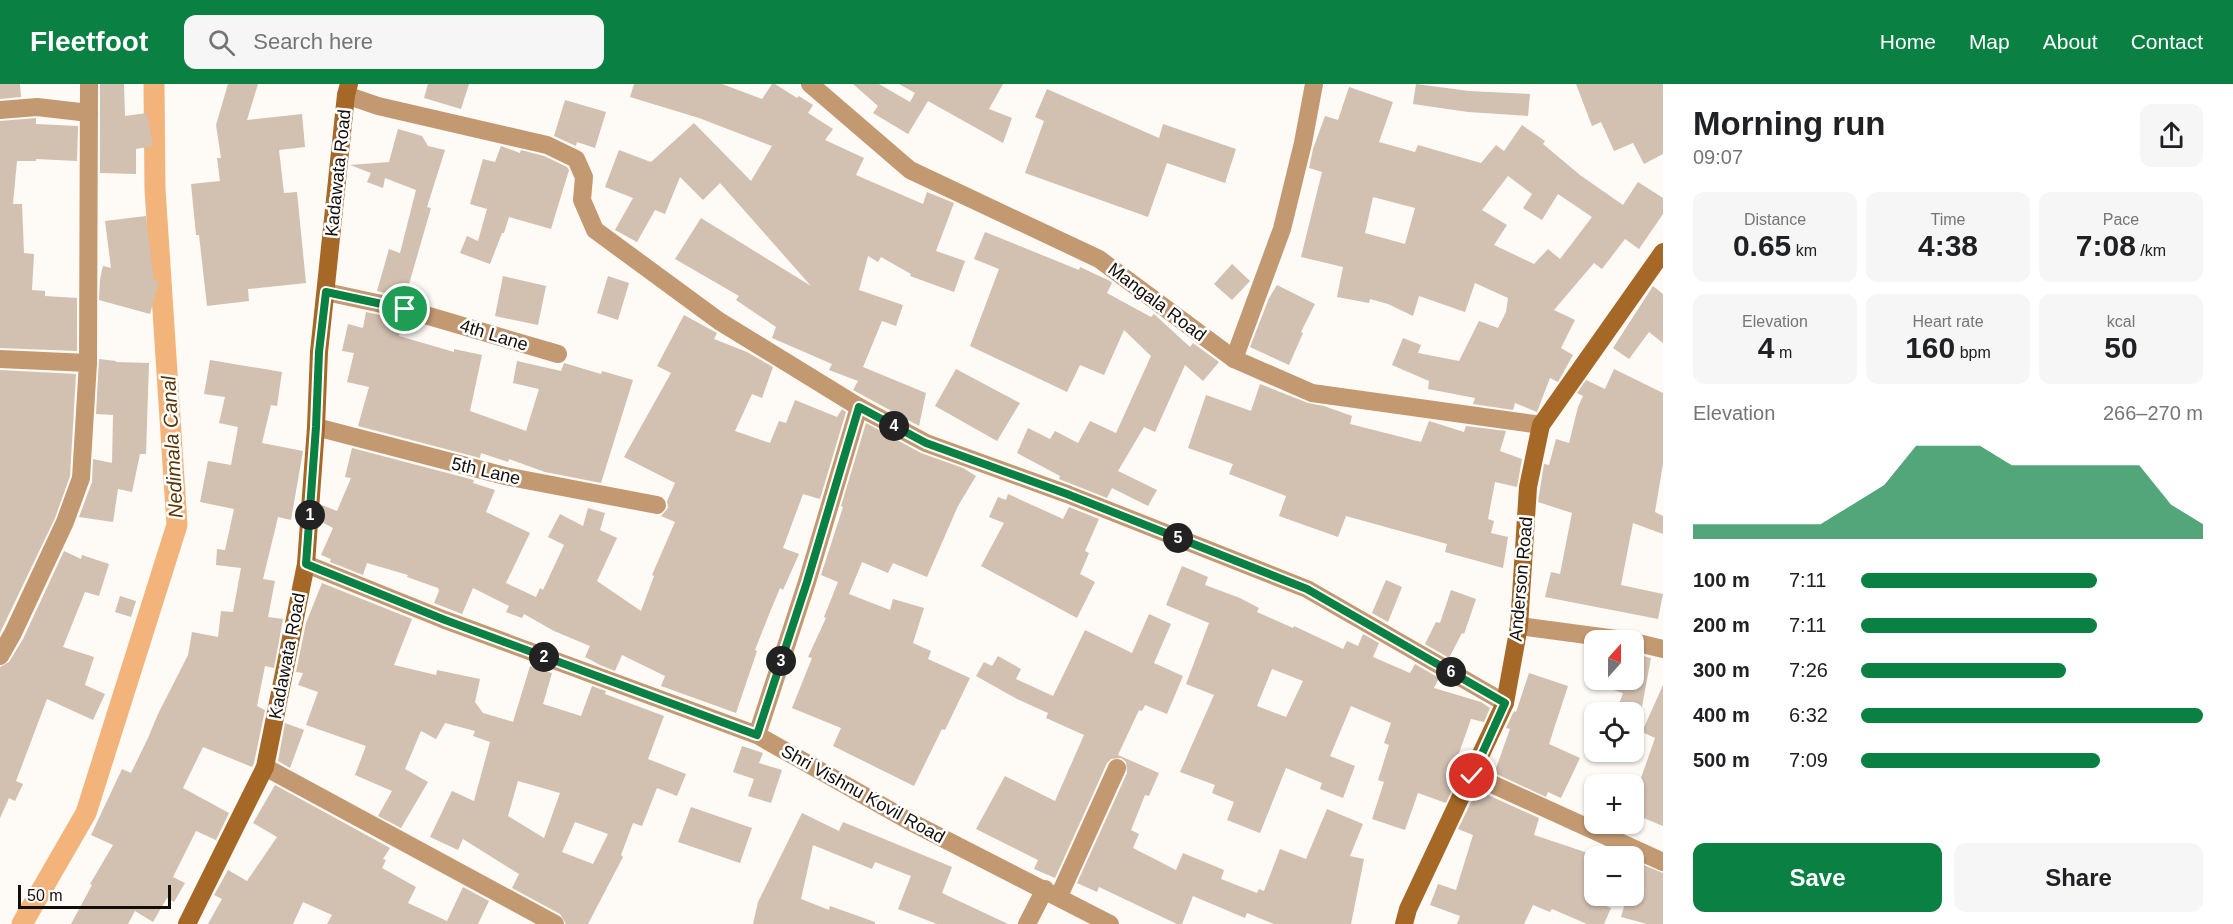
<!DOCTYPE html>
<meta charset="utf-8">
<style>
body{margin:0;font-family:Arial,sans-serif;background:#f6f6f6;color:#202124;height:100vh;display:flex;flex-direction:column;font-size:22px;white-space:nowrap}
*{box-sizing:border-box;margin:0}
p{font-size:20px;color:#757577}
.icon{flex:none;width:33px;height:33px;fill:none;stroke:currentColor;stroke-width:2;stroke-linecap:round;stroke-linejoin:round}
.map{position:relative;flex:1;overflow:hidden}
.details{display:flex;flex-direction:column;background:#fff;width:570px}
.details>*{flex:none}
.needle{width:39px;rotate:21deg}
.fabs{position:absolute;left:1584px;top:546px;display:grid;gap:12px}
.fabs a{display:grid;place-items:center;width:60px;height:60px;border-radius:12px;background:#fff;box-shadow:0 2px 4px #0004;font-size:30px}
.scale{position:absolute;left:18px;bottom:15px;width:153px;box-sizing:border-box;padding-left:6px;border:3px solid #140e09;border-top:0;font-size:16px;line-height:21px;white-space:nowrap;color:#140e09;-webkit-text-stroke:4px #fff;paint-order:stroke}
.pin{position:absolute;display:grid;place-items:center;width:51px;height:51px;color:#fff;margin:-26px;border:3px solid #fff;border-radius:50%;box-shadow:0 2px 6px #0007}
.km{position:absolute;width:30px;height:30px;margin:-15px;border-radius:50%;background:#222;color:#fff;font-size:16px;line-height:30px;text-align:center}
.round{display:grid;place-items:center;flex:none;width:63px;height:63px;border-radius:12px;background:#f6f6f6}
.head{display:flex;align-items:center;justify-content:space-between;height:102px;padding:0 30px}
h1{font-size:33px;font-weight:800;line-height:45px}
.metrics{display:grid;grid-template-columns:repeat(3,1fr);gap:9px;height:102px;padding:6px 30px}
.metrics div{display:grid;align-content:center;border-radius:12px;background:#f6f6f6;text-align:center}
.metrics b{font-size:30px;font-weight:800}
.metrics small{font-size:16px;font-weight:400}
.metrics p{font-size:16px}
.chart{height:168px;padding:12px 30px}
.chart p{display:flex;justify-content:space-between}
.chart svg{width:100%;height:108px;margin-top:6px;fill:#0b8043;opacity:.7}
.primary-button{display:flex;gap:12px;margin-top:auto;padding:12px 30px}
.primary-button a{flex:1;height:69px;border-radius:12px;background:#0b8043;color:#fff;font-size:24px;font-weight:800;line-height:69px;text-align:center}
.primary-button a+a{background:#f6f6f6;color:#202124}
ul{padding:0 30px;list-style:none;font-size:20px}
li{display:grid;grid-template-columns:96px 72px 1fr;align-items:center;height:45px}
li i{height:15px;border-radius:8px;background:#0b8043}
header{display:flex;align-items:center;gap:36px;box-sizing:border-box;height:84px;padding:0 30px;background:#0b8043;color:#fff}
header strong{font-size:28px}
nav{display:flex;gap:33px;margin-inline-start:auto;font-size:21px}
.search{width:420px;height:54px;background:#f6f6f6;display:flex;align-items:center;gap:15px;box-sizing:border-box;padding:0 21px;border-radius:12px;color:#757577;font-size:22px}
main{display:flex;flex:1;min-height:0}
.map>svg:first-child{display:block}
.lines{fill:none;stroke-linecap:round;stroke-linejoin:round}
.canal{stroke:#f2b47a;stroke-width:21}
.building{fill:#d2c0b0;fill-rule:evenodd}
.street{stroke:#c39972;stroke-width:18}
.secondary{stroke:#a56827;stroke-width:18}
.route-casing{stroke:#fff;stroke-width:12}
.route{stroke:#0b8043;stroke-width:8}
.labels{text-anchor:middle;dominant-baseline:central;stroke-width:5;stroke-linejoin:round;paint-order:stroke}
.street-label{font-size:18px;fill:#140e09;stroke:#fff}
.water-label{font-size:20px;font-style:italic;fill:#5b3404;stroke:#fff}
</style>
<header>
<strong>Fleetfoot</strong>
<div class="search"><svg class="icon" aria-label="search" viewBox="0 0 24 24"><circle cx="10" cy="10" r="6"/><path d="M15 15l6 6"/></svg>Search here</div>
<nav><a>Home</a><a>Map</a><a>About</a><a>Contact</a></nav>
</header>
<main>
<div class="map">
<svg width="1663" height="840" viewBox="0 0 1663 840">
<rect width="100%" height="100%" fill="#fefaf6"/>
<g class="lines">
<polyline class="canal" points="22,840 86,729 177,441 155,105 154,0"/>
</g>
<g class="building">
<polygon points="0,0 20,0 21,13 0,15"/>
<polygon points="100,0 124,0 125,32 147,29 153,62 136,65 136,90 100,89"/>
<polygon points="228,0 258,0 247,36 302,30 305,63 279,66 284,109 297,108 306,199 248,205 249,217 207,222 199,151 196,151 191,100 220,97 217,74 221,74 216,41"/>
<polygon points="428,0 469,0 461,25 424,14"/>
<polygon points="634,0 722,0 762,15 772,0 775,0 797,14 799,12 813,21 808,29 833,45 825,56 864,74 856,91 923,120 927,108 954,119 936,167 965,177 954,208 910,192 911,190 881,173 878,178 868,172 859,206 903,221 896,242 882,237 863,283 926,309 919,342 853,306 858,297 829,286 832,280 772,254 776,243 736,216 739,212 675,175 701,134 811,202 720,99 703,116 680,93 665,130 655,126 637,158 615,146 633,114 605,103 619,66 651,78 694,39 751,97 772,62 699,34 630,13"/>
<polygon points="853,0 879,0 910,18 915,9 899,0 1003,0 989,25 1012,34 1003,59 928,17 908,50 873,29 878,22"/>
<polygon points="1416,0 1469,7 1530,10 1528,32 1468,28 1413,20"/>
<polygon points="1576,0 1663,0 1663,70 1644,80 1633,59 1614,67 1601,38 1592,42"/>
<path d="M1349 3 1393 18 1379 58 1415 68 1418 61 1481 79 1496 61 1504 67 1522 41 1545 57 1543 60 1580 91 1623 121 1638 98 1663 114V130L1639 165 1625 155 1602 185 1594 179 1554 226 1575 236 1561 264 1573 271 1558 298 1550 294 1537 328 1515 319 1513 326 1473 320 1475 314 1428 305 1429 297 1392 281 1403 254 1421 261 1418 269 1459 277 1479 237 1498 244 1506 228 1508 214 1475 199 1465 228 1419 212 1413 232 1388 220 1370 215 1369 219 1337 213 1343 183 1301 173 1322 88 1309 84 1313 65 1325 32 1338 36ZM1508 92 1532 110 1523 124 1542 136 1558 110 1592 133 1560 175 1548 165 1534 180 1494 161 1507 141 1482 126ZM1373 113 1415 124 1405 160 1365 149Z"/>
<polygon points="1047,5 1159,54 1163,40 1236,65 1225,99 1167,79 1148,133 1025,89 1044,37 1035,33"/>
<polygon points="565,16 606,28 595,64 577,58 576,62 554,52"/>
<polygon points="36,34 36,40 78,42 77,77 36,75 36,77 17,77 13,120 22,120 24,169 34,170 32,206 45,207 45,212 77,214 77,267 0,264 0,37"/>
<polygon points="398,45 422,52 428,62 445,66 427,123 431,124 405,214 377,207 389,165 400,169 416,106 385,94 383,104 367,98 371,89 350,81 389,78"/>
<polygon points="501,62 520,69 521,66 544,72 567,83 569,86 551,145 509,133 504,149 502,149 490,180 460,169 467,152 478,157 487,125 470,120 483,75 495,78"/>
<polygon points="146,132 154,196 159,197 150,230 99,216 100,195 103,182 111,184 105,137"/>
<polygon points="985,148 1079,186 1080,183 1110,197 1112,199 1107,209 1151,233 1154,230 1190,263 1193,259 1219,278 1203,297 1185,281 1155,348 1144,343 1118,387 1157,406 1148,422 1112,404 1107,414 1059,395 1060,392 1017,369 1028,344 1050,355 1055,347 1078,359 1090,337 1116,349 1151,272 1124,246 1104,291 1080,281 1067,308 970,262 999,185 974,175"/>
<polygon points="1232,180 1250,197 1232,216 1214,200"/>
<polygon points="503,192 546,202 538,241 495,232"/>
<polygon points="608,192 629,199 618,236 597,229"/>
<polygon points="1277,201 1315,220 1301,248 1303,249 1289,281 1250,263 1269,214"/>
<polygon points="1653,202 1663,210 1663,259 1649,248 1629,275 1613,264"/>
<polygon points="366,228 403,236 399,252 454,268 454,265 482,271 470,327 526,347 539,305 513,299 517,277 561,287 564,279 601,290 602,287 633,296 601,399 545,388 509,375 508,378 481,369 480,374 358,342 369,303 347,298 354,269 342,267 348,240 363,244"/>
<polygon points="684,231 717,249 714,255 747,268 773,283 762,314 752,310 735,347 770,359 779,337 786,339 795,316 837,333 842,325 846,328 820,415 803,410 783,464 799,470 783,506 780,504 770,528 755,566 757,567 736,629 661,602 665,592 622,571 615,587 600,581 585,573 590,562 554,547 524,530 522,534 506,528 509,522 473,504 462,530 434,519 439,507 438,504 407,493 408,491 367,479 363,491 330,478 331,475 321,471 333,444 320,437 322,421 337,427 351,394 345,393 352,364 474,396 473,399 495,406 486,428 530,449 506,499 536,513 540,504 543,506 564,461 548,453 560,430 583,442 588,424 605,429 600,446 617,454 597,497 641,527 654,492 652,491 675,438 661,432 668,424 667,417 675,399 624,373 671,289 657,282"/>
<polygon points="99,275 116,277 116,278 149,279 146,370 140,370 132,408 118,405 113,438 79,433 92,398 93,375 112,379 113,331 96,330"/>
<polygon points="210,276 282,288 277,322 271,321 262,359 303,367 291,436 278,433 263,495 275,497 268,533 283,535 274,584 265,582 257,622 265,626 254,679 252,683 203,663 183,704 229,729 216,756 196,747 173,793 185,799 174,818 167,814 153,838 135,827 128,840 71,840 92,801 90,800 113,761 91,751 122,685 131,689 148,654 158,630 188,571 192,548 218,553 221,527 233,528 241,484 216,481 217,465 225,466 234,425 200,418 208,377 231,381 238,343 219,339 225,313 204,310"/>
<polygon points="956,285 1020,319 997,357 935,322"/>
<polygon points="1614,285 1663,309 1663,380 1655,428 1663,432 1663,450 1633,439 1621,501 1663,510 1658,535 1545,513 1551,488 1560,490 1572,429 1538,418 1544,380 1549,381 1556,355 1569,359 1578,323 1583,312 1577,309 1586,296 1605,305"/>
<polygon points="0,286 76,290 70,392 55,434 0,549"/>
<polygon points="1260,300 1308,319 1324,322 1352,332 1350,340 1421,358 1429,337 1464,348 1466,342 1506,347 1500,367 1522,375 1517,403 1495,398 1488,435 1494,437 1491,449 1508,453 1503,484 1445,468 1447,460 1346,432 1338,453 1279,432 1286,412 1229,390 1233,380 1188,364 1206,311 1251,327"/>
<polygon points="866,339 921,369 963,384 976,392 958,422 927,493 893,479 888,489 862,478 849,510 890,526 893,515 924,524 913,559 931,567 928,575 970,594 945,646 942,645 914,702 833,662 841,644 792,624 812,574 808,573 826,534 824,533 838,498 821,491 843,423 841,422"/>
<polygon points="1008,410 1063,435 1069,423 1099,435 1085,467 1089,469 1080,490 1095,498 1077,534 981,482 1004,439 989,433 998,413 1006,416"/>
<polygon points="64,467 81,475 82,471 109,480 99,512 85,508 63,563 94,573 85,601 105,610 93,636 47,615 16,697 23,700 15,717 9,714 0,734 0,583 9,578 23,555"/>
<path d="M1182 482 1208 493 1205 501 1240 514 1259 524 1257 528 1293 544 1294 542 1343 565 1347 557 1358 562 1363 550 1379 559 1373 573 1410 589 1415 580 1439 594 1434 604 1481 618 1490 624 1484 638 1471 635 1457 675 1465 677 1446 719 1418 709 1405 746 1372 735 1384 698 1378 696 1389 661 1384 659 1391 639 1351 622 1330 672 1355 682 1343 714 1320 705 1322 699 1286 684 1260 749 1227 736 1234 718 1212 709 1215 701 1180 688 1214 611 1186 600 1209 539 1166 521ZM1272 585 1303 597 1286 633 1257 622Z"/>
<polygon points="1386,496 1402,503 1388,538 1372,529"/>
<path d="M322 499 412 535 394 581 436 591 437 586 480 595 475 618 483 629 513 638 530 582 552 589 543 620 581 632 592 602 606 607 605 610 664 632 648 675 686 690 677 712 657 704 642 742 633 739 621 771 623 773 588 840H566L560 830 512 804 519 790 463 755 458 766 430 753 452 707 474 717 490 658 473 652 475 647 445 639 436 655 421 647 405 685 428 698 401 744 378 732 392 707 355 691 366 662 306 641 318 608 298 601 303 589 296 588 306 539ZM518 697 560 709 544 754 508 732ZM575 738 608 750 593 780 562 768Z"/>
<polygon points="1451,506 1476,515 1464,550 1462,549 1449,574 1425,560 1436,538 1440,539"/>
<polygon points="120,512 136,517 131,533 115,528"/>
<polygon points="1149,530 1171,540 1154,579 1183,592 1167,630 1145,621 1142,627 1139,626 1118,671 1159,689 1149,712 1145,711 1131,746 1139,750 1133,764 1176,786 1183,769 1224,786 1221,795 1257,809 1259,805 1264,807 1280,765 1306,775 1327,725 1363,740 1350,772 1364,775 1351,840 1274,840 1247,829 1245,834 1193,812 1182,840 1177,840 1099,803 1097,808 1077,799 1127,689 1126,678 1121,674 1111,675 1107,679 1055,794 1034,785 1038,776 976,745 1005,692 1055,717 1084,651 1046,634 1048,629 1017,615 976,592 984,578 992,582 998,572 1021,585 1016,595 1053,612 1085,546 1132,569"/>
<polygon points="1643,572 1651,574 1641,628 1616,628 1623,609 1591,599 1591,596 1634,596"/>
<polygon points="1529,589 1568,602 1549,660 1580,674 1561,714 1548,708 1546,713 1486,685 1495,687 1510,645 1506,644 1514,627 1516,628"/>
<polygon points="1663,601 1663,742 1634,730 1634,714 1655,654 1642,648"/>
<polygon points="285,639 304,646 290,684 278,677"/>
<polygon points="742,662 763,669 759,679 782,686 771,719 748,712 754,695 733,688"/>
<polygon points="275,701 390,764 383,775 386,776 382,784 416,803 408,819 447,837 463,803 489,817 478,840 327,840 332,831 303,818 293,840 208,840 222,815 214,811 228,786 247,797 277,753 253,739"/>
<polygon points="1477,706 1539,734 1534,751 1594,771 1594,817 1611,824 1604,840 1587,840 1552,825 1550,828 1533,821 1524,840 1457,840 1460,832 1430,821 1438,800 1456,806 1473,751 1458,745"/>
<polygon points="691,723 752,744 740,779 678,758"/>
<polygon points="802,729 839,747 843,738 952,783 942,809 1008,840 937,840 898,825 911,792 875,778 872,785 813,761 801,815 829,826 830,822 875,838 875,840 753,840 758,818"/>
<polygon points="1636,778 1663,789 1663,840 1647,840 1621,833 1627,812 1634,812 1634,786"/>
</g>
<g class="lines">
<g class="street">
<polyline points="810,0 910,86 1099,175 1234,275 1312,309 1541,341"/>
<polyline points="346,11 378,22 547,61 576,75 584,93 582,116 595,146 719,237 859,323 807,498 757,651"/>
<polyline points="0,26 37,23 89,29"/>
<polyline points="326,208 405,225 558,270"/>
<polyline points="0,275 88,279"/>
<polyline points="1234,275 1282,145 1303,59 1314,0"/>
<polyline points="859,323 926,359 1067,410 1307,505 1505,619"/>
<polyline points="316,343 505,392 657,421"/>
<polyline points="306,480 445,536 757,651 909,737 1110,840"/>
<polyline points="1519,542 1624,556"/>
<polyline points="1634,558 1663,565"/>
<polyline points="0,572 13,549 65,438 81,394 88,279 89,0"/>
<polyline points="265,683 555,840"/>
<polyline points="1472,691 1663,778"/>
<polyline points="1059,812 1117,684"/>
<polyline points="1027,840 1045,805"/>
</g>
<g class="secondary">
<polyline points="187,840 265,683 306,480 316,343 319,268 346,11 349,0"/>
<polyline points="1404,840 1408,825 1505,619 1519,542 1528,403 1541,341 1663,168"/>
</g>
</g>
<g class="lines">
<defs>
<polyline id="route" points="405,225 326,208 319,268 316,343 306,480 445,536 757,651 807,498 859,323 926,359 1067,410 1307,505 1505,619 1472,692"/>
</defs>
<use href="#route" class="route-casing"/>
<use href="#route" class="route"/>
</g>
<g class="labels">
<g class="street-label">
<text transform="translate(338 89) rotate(-84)">Kadawata Road</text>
<text transform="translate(1157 218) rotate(37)">Mangala Road</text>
<text transform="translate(494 251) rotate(17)">4th Lane</text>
<text transform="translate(486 387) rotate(13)">5th Lane</text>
<text transform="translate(1521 495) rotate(-85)">Anderson Road</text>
<text transform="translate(287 572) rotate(-79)">Kadawata Road</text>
<text transform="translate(863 710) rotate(29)">Shri Vishnu Kovil Road</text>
</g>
<g class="water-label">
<text transform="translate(172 363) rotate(-93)">Nedimala Canal</text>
</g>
</g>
</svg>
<div class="fabs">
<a><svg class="needle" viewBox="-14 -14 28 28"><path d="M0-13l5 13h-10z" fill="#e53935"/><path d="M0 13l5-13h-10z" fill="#757577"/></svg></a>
<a><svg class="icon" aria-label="locate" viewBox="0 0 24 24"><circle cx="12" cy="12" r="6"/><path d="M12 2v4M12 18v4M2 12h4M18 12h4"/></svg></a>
<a>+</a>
<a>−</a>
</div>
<div class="scale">50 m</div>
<div class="pin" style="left:405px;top:225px;background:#1e9e55"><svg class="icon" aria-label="arrive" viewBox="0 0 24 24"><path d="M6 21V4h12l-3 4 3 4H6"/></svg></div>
<div class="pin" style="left:1472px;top:692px;background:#d93025"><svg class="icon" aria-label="check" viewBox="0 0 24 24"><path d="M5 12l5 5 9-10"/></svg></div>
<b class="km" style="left:310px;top:431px">1</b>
<b class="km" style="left:544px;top:573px">2</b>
<b class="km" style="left:781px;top:577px">3</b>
<b class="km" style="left:894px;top:342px">4</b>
<b class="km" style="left:1178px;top:454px">5</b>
<b class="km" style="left:1451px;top:588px">6</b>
</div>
<section class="details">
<div class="head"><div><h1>Morning run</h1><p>09:07</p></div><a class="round"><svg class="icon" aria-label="share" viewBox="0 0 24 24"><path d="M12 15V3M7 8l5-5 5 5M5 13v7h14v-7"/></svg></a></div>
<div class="metrics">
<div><p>Distance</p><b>0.65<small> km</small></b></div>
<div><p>Time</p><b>4:38</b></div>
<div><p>Pace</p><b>7:08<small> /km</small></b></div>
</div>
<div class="metrics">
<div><p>Elevation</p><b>4<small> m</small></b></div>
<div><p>Heart rate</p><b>160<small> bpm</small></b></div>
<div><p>kcal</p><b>50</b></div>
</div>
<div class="chart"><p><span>Elevation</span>266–270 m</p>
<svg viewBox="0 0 160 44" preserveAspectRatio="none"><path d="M0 44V38L10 38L20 38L30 38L40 38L50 30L60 22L70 6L80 6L90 6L100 14L110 14L120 14L130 14L140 14L150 30L160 38V44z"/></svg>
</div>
<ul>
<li><b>100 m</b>7:11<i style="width:69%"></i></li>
<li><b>200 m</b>7:11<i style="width:69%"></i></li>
<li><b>300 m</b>7:26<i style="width:60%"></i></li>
<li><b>400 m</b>6:32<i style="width:100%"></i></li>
<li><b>500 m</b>7:09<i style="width:70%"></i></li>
</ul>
<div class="primary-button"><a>Save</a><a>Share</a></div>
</section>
</main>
